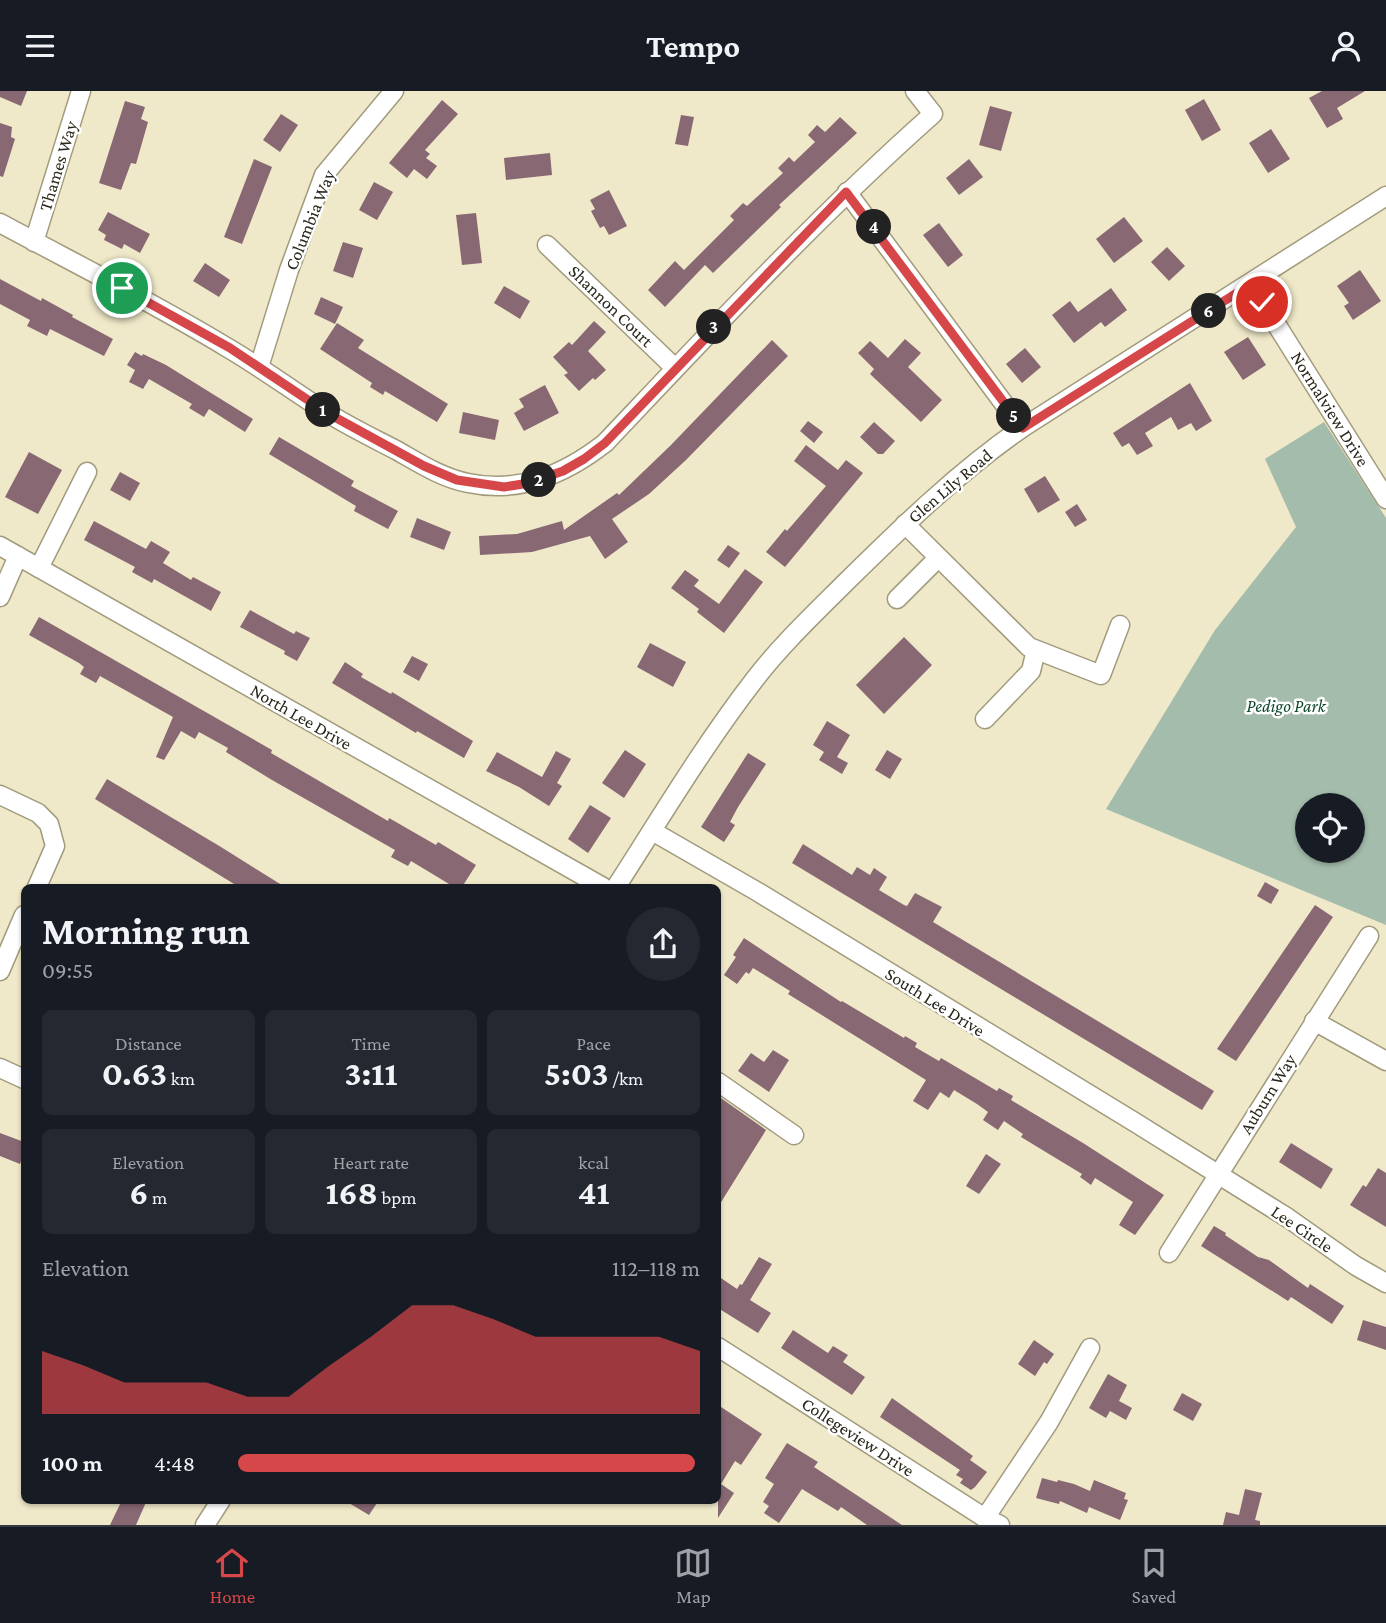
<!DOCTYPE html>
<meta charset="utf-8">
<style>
body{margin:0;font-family:"Crimson Pro",serif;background:#242831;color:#f1f3f6;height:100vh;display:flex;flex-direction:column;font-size:26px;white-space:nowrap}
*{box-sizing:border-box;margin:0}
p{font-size:23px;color:#9ea1a6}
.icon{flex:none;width:38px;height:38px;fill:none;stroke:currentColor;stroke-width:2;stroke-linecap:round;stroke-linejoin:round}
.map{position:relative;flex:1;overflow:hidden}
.side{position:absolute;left:21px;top:793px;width:700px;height:620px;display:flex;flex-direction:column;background:#171b24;border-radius:10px;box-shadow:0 2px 5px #0004}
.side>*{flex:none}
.fabs{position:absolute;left:1295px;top:702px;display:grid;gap:14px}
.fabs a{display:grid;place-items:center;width:70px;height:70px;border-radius:50%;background:#171b24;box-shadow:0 2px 5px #0004;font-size:35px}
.pin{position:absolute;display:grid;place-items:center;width:60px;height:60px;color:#fff;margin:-30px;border:4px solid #fff;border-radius:50%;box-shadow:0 2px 7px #0007}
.km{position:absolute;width:35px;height:35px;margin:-18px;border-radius:50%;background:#222;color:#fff;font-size:19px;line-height:35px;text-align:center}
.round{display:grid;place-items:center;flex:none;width:74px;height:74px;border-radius:37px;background:#242831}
.headline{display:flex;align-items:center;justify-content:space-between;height:119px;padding:0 21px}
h1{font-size:38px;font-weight:700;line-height:52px}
.figures{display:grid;grid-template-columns:repeat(3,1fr);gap:10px;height:119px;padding:7px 21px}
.figures div{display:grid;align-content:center;border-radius:10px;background:#242831;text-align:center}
.figures b{font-size:35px;font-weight:700}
.figures small{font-size:19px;font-weight:400}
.figures p{font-size:19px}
.chart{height:196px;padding:14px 21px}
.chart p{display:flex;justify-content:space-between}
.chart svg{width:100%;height:126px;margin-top:7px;fill:#d6474a;opacity:.7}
ul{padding:0 21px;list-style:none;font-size:23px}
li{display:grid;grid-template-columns:112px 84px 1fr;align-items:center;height:52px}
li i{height:18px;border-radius:9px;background:#d6474a}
header{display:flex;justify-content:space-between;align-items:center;height:91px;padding:0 21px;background:#171b24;font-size:32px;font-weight:700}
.tab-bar{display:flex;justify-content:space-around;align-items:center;height:98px;border-top:2px solid #363941;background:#171b24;font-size:19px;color:#9ea1a6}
.tab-bar a{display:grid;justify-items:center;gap:4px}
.tab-bar .on{color:#d6474a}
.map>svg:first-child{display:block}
.green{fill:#a4bcac;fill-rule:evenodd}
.building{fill:#886872}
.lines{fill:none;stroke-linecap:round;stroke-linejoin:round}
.minor-casing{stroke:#a19b7d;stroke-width:21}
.minor{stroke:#fff;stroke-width:18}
.route-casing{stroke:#fff;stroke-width:14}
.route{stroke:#d6474a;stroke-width:9}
.labels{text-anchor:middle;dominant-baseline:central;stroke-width:5;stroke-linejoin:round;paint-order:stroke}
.street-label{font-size:18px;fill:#29271a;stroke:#fff}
.park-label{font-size:18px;font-style:italic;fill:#10492c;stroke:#fff}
</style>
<header><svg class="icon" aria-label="menu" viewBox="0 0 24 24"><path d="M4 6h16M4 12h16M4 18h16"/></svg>Tempo<svg class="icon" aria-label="person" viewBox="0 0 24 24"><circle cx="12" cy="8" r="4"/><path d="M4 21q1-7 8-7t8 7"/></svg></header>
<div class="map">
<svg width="1386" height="1434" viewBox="0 0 1386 1434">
<rect width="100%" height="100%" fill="#f0e9c9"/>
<path class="green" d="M1324 331 1386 427V834L1106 718 1215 539 1296 436 1265 368ZM1307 714H1353V760H1307Z"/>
<g class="building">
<polygon points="0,0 27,0 21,15 0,6"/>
<polygon points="1322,0 1365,0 1337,17 1343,28 1327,37 1309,7"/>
<polygon points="1204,8 1221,39 1202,50 1185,19"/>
<polygon points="442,9 458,23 425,59 430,63 426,67 437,75 427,88 414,78 407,87 389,72"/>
<polygon points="125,10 145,16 141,28 148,31 136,73 131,72 121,99 99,92"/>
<polygon points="990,15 1012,21 1001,60 979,54"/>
<polygon points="281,23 298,34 280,61 263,49"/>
<polygon points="681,24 694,26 688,55 675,53"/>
<polygon points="840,26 857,42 779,114 781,116 713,182 705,174 665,216 648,199 675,170 684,179 734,129 730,125 743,112 747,115 783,82 778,77 789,66 794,71 815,51 808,44 817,34 825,41"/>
<polygon points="0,32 12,36 11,46 15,48 3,86 0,85"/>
<polygon points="1271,38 1290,68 1268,82 1249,52"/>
<polygon points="550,62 552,84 506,89 504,67"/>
<polygon points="254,68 272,76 242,153 224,146"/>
<polygon points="969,68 983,86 959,104 946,87"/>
<polygon points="374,91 393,101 377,129 359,119"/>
<polygon points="609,99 627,135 609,144 604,135 600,137 591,120 595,118 590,109"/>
<polygon points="108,121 150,143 140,162 124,153 122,158 104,149 106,144 98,139"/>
<polygon points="476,122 482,172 462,174 456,124"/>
<polygon points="1124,126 1143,150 1114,172 1096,148"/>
<polygon points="939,132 963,164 948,176 923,144"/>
<polygon points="343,151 363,157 353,187 333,180"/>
<polygon points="1167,156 1185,175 1169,190 1151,171"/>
<polygon points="205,172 230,189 219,206 193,190"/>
<polygon points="1360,179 1381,210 1353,229 1344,215 1349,212 1337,195"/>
<polygon points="0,188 41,210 42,207 73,224 72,226 113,248 104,265 50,238 47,245 27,235 30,229 0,213"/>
<polygon points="504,195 530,210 520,228 494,212"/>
<polygon points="1111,197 1127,219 1105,236 1101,231 1074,252 1052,224 1070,210 1078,221"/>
<polygon points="321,206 343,216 335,233 314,223"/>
<polygon points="594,230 606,241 588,260 606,279 595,289 593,287 579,300 564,284 568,282 553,266 569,251 572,254"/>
<polygon points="337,232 364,249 358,257 448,313 437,331 385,300 383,304 370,296 372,292 320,258"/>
<polygon points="1248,246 1266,274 1243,289 1224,261"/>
<polygon points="905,248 921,262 908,276 942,309 921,331 870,283 874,278 858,262 870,250 888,267"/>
<polygon points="772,249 788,265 686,369 649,403 612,428 628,451 605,468 590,445 532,461 480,464 479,445 517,443 562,430 564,439 617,402 619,404 671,354"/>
<polygon points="1025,257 1041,276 1022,292 1006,273"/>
<polygon points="135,261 142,265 143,263 166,274 253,328 245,341 209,318 204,326 189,317 192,313 149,288 143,298 129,291 135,279 127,274"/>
<polygon points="1190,292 1212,330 1196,340 1191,332 1178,339 1171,326 1145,342 1153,355 1137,364 1129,352 1122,356 1113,342"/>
<polygon points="545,294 559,322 524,340 514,322 524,316 519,308"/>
<polygon points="463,321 499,329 495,349 459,342"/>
<polygon points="808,330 823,341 814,352 800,340"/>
<polygon points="874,331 895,350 883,363 878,363 860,346"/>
<polygon points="279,346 354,390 351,395 398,420 388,438 354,420 356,415 269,363"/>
<polygon points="806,354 838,379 846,369 863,382 785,476 766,461 785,438 787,440 826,395 794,370"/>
<polygon points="29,361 62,379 38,423 5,406"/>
<polygon points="120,381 140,392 130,410 110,399"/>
<polygon points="1045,385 1060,409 1038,422 1024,398"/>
<polygon points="1077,413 1087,429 1075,436 1065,421"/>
<polygon points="417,427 451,441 444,459 410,446"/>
<polygon points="94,430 146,458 151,450 170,461 163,472 191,489 193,486 221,501 211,520 154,488 152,492 132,481 135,476 84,449"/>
<polygon points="728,454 740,462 729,477 717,469"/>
<polygon points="745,478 763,491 724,542 697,521 699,518 671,497 685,479 699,489 694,495 719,513"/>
<polygon points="250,519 294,543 296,540 310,547 297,570 284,563 285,560 240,536"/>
<polygon points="39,526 272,659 271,662 388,730 389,727 436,754 438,751 476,774 462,796 454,796 411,770 408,775 391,766 395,759 272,689 226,661 228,657 199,641 195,648 181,640 164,669 156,666 173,626 100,585 96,592 80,583 84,576 79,572 29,544"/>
<polygon points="904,546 932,574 884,623 856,594"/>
<polygon points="650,552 686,571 673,596 637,576"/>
<polygon points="412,565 428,573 419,590 403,581"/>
<polygon points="345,571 363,583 361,586 391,603 392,601 473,650 464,667 417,640 416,642 332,592"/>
<polygon points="827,630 850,644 837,666 848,672 842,683 819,669 824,661 813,654"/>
<polygon points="625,659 646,673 624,707 602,692"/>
<polygon points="887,659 902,668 890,688 875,679"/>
<polygon points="556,660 571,668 557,692 562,695 549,715 519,696 486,680 497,661 542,686"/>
<polygon points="748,662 766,673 738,716 730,731 735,734 724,751 701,736"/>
<polygon points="107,688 221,756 285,796 239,796 95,708"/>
<polygon points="590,714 611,727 588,762 568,748"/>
<polygon points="803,753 852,784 857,776 870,784 874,777 887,786 879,799 904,814 907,815 915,802 942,816 933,831 1214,1000 1202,1019 792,772"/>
<polygon points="1265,791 1279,799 1271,813 1257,805"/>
<polygon points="1315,814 1333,826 1236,970 1217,958"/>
<polygon points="744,847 841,911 842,910 904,947 905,945 917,952 915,956 939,970 941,967 997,1000 999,997 1013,1005 1011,1009 1083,1052 1164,1104 1135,1144 1119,1134 1133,1111 1095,1087 1091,1094 1080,1086 1082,1083 1021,1046 1023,1043 1004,1030 998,1039 983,1029 988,1021 977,1013 954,999 949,1007 940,1001 928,1019 913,1010 926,989 788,903 790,900 753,877 749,883 746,881 737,893 724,884 736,866 733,864"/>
<polygon points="773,959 789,969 769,1001 738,980 751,962 764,971"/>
<polygon points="718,1005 766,1039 718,1116"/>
<polygon points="0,1042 24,1051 24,1061 20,1073 0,1065"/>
<polygon points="1291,1052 1333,1078 1321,1098 1279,1071"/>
<polygon points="986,1063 1001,1073 979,1103 966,1095"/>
<polygon points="1378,1077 1386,1082 1386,1136 1350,1114 1363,1094 1366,1096"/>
<polygon points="1214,1135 1226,1142 1225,1144 1258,1166 1269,1169 1308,1197 1310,1193 1344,1215 1332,1233 1291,1206 1288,1210 1201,1155"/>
<polygon points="759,1166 772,1173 750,1209 771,1222 758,1242 718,1217 718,1185 737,1198 740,1193 742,1194"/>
<polygon points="1363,1229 1386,1236 1386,1259 1357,1249"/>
<polygon points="793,1239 828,1262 833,1255 848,1264 843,1271 865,1286 852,1304 781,1257"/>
<polygon points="1034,1249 1054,1263 1047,1273 1044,1271 1035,1285 1018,1273"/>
<polygon points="1108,1283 1127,1294 1119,1310 1132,1317 1126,1329 1110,1320 1106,1327 1089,1317"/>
<polygon points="1182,1302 1202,1313 1193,1330 1173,1319"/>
<polygon points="892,1307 973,1365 970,1369 987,1381 975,1396 971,1399 960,1392 963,1388 956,1384 960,1379 880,1326"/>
<polygon points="718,1314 762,1343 741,1374 735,1370 721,1393 734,1402 718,1427"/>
<polygon points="787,1352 818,1371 814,1376 902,1434 867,1434 841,1416 838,1420 802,1398 779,1432 764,1422 769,1415 763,1411 774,1393 765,1387"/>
<polygon points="1042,1387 1057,1391 1058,1389 1074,1393 1090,1400 1094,1389 1126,1402 1124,1408 1128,1409 1120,1429 1089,1416 1087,1422 1060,1410 1059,1413 1036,1407"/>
<polygon points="1245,1398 1262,1402 1255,1429 1260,1430 1260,1434 1223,1434 1226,1421 1239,1424"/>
<polygon points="122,1409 147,1409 136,1434 110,1434"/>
<polygon points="344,1409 379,1409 369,1424"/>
</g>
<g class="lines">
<defs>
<g id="minor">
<polyline points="847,101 1022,337"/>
<path d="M0 132C76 173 154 212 228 257 262 277 293 300 326 321 348 335 373 347 396 359 419 372 442 387 468 392 520 403 565 383 605 352 712 239 817 126 933 23L915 0"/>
<polyline points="34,151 81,0"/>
<polyline points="547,154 675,277"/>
<polyline points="1251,193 1386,408"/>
<polyline points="259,276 289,179 324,84 394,0"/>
<polyline points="905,433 1029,556 1101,584 1120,534"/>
<polyline points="0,455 603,796"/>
<polyline points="39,477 87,381"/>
<polyline points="0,506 18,465"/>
<polyline points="897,508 938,467"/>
<polyline points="985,628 1031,580 1036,559"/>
<polyline points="0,704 38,722 49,733 55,755 37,796"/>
<polyline points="652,740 758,801 1136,1032 1288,1127 1356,1175 1386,1192"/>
<path d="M616 796C661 726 704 654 755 588 782 553 815 522 846 491 902 436 957 382 1022 337L1386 105"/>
<polyline points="0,880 24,824"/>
<polyline points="1314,930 1386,970"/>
<polyline points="0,977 24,988"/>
<polyline points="718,991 794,1044"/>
<polyline points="1169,1162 1369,845"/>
<polyline points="718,1256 985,1427 1000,1434"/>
<polyline points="985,1427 1049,1331 1090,1257"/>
<polyline points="205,1434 221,1409"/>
</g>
</defs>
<use href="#minor" class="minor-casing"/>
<use href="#minor" class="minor"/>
</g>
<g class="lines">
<defs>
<polyline id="route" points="122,197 230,257 329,323 424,375 457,389 504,396 529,392 563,380 584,368 605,352 846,101 1023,337 1251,193 1262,211"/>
</defs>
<use href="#route" class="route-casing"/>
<use href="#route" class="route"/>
</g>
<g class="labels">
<g class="street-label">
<text transform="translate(58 75) rotate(-73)">Thames Way</text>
<text transform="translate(310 129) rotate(-68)">Columbia Way</text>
<text transform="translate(611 215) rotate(44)">Shannon Court</text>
<text transform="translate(1330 318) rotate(58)">Normalview Drive</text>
<text transform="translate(950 395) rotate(-40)">Glen Lily Road</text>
<text transform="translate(301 626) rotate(30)">North Lee Drive</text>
<text transform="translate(935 911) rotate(32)">South Lee Drive</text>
<text transform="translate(1268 1003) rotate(-58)">Auburn Way</text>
<text transform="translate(1302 1138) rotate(34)">Lee Circle</text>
<text transform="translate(858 1346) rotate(33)">Collegeview Drive</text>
</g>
<g class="park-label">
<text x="1286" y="615">Pedigo Park</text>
</g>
</g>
</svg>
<div class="fabs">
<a><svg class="icon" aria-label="locate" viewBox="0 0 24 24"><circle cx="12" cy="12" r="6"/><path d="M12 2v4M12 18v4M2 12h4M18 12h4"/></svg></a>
</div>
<div class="pin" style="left:122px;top:197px;background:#1e9e55"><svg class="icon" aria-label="arrive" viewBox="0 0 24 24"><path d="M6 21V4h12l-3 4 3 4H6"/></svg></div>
<div class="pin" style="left:1262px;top:211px;background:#d93025"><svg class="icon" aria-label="check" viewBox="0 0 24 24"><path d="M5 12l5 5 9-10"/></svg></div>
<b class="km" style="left:323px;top:319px">1</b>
<b class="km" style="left:539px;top:389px">2</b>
<b class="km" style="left:714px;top:236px">3</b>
<b class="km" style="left:874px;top:136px">4</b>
<b class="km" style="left:1014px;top:325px">5</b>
<b class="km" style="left:1209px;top:220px">6</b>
<section class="side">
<div class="headline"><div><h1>Morning run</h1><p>09:55</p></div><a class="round"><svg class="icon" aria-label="share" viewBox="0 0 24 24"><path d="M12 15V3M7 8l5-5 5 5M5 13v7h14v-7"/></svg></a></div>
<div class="figures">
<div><p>Distance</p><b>0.63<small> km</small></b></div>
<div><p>Time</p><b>3:11</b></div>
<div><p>Pace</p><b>5:03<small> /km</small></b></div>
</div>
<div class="figures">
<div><p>Elevation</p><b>6<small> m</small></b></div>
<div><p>Heart rate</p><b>168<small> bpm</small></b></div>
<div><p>kcal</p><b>41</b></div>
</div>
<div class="chart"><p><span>Elevation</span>112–118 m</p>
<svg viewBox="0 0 160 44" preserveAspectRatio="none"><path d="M0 44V22L10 27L20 33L30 33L40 33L50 38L60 38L70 27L80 17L90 6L100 6L110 11L120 17L130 17L140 17L150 17L160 22V44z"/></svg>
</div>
<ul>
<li><b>100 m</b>4:48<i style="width:99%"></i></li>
</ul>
</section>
</div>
<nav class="tab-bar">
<a class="on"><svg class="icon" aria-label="home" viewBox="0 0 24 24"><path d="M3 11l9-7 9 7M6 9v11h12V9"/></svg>Home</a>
<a><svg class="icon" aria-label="map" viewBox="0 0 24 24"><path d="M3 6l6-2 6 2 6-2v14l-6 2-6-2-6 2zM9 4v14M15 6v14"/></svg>Map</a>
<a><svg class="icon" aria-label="saved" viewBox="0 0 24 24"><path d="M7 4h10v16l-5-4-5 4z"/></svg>Saved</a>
</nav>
